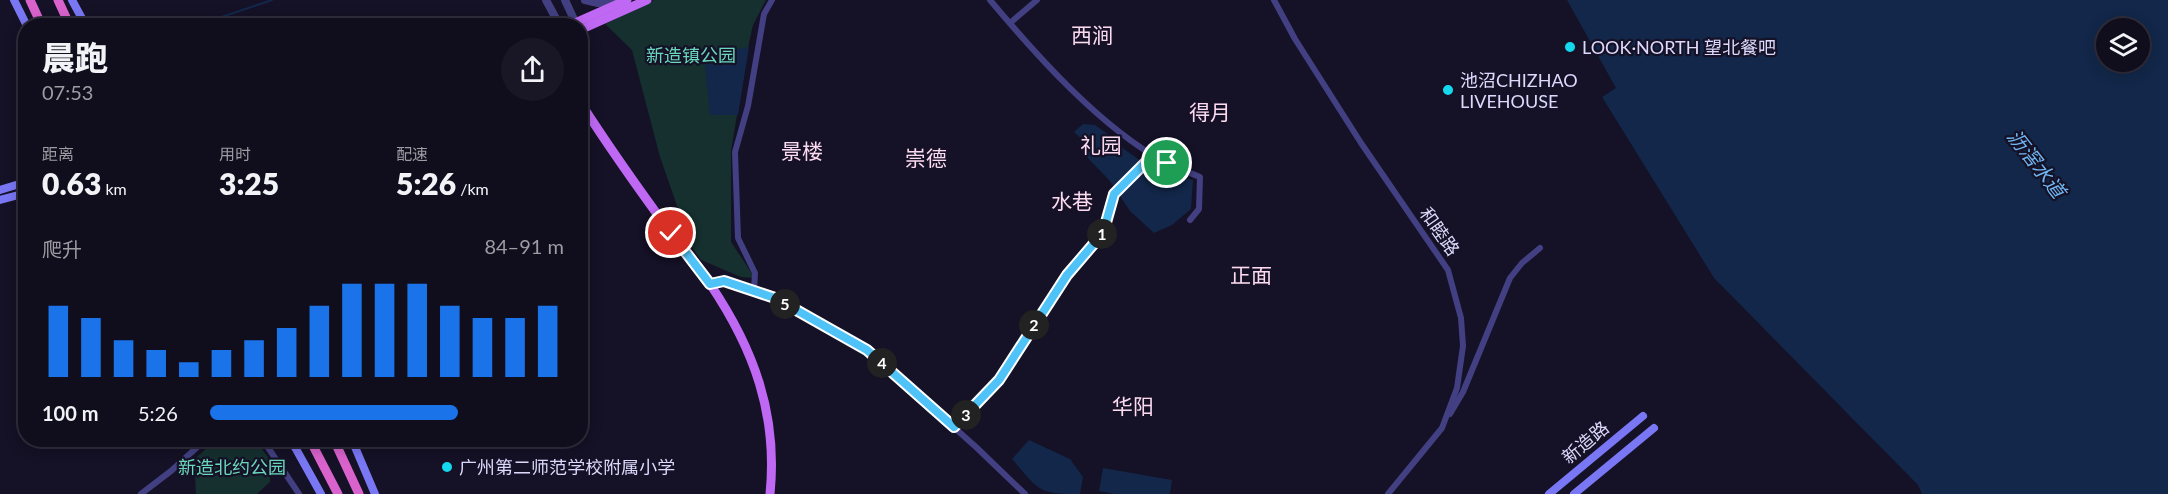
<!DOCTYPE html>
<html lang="zh">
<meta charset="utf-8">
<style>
body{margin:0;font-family:Lato,"Noto Sans SC",sans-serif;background:#191625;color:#f1f3f6;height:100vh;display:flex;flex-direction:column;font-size:22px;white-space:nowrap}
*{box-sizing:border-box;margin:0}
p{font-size:20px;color:#9c9ca3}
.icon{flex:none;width:33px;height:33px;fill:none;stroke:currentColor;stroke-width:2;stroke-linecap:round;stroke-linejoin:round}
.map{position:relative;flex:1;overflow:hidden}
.drawer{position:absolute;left:18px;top:18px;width:570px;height:429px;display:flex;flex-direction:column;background:#100d1c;border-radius:24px;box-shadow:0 3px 15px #0003,0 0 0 2px #302d3b}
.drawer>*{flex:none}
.controls{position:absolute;left:2096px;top:18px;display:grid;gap:12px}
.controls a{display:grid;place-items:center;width:54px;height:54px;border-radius:50%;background:#100d1c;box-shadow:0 3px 15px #0003,0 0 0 2px #302d3b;font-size:30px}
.pin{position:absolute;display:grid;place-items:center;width:51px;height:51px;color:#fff;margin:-26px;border:3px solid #fff;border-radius:50%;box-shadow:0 2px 6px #0007}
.km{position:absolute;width:30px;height:30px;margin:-15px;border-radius:50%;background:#222;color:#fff;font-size:16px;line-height:30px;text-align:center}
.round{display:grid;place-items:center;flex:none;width:63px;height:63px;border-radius:32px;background:#191625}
.head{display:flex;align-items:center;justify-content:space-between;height:102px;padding:0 24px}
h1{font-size:33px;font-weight:800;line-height:45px}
.stats{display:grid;grid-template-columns:repeat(3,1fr);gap:9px;height:102px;padding:6px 24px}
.stats div{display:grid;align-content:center}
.stats b{font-size:30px;font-weight:800}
.stats small{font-size:16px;font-weight:400}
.stats p{font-size:16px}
.chart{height:168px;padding:12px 24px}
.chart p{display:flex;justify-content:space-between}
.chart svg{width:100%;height:108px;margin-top:6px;stroke:#1a73e8;stroke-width:6}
ul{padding:0 24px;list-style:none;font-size:20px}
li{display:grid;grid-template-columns:96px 72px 1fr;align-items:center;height:45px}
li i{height:15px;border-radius:8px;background:#1a73e8}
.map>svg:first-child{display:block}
.green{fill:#15302f}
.water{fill:#122749;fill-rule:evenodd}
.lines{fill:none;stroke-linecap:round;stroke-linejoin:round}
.stream{stroke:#122749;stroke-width:2}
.minor{stroke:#424082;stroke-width:6}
.tertiary{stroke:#424082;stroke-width:8}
.secondary{stroke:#7a77f5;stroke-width:8}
.primary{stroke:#bf68f4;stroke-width:9}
.trunk{stroke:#d962cd;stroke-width:9}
.route-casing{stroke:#fff;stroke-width:12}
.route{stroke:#4fc3f7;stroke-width:8}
.poi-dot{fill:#14d9ee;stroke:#151126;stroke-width:2}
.labels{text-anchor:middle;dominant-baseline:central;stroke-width:4.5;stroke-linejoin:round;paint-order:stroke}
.poi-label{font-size:18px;fill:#ddd9fc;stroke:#151126;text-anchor:start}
.park-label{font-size:18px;fill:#6ad8bc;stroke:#151126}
.street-label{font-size:18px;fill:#ddd9fc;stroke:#151126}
.water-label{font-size:20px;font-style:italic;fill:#6fb7f4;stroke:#151126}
.quarter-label{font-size:21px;fill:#fcdbf0;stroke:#151126}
</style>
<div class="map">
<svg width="2168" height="494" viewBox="0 0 2168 494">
<rect width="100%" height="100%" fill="#151126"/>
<g class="green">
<polygon points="654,0 766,0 753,25 749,43 731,151 731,242 755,278 741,277 701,260 691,246 660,157 632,50 605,24"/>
<polygon points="215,440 255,440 270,460 270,482 257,494 196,494 194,460"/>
</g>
<g class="water">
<path d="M1567 0H2168V494H1922L1918 485 1714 278 1602 97 1616 88ZM2139 28V62H2106V28Z"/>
<polygon points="749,47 738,115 710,115 704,55"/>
<polygon points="1083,124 1095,125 1109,135 1115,143 1150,167 1193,180 1191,209 1172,225 1154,233 1130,211 1110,181 1081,151 1087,144 1074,132"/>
<path d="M1029 440 1070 459 1083 477 1080 494C1037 494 1039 490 1012 459Z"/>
<polygon points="1103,468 1172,480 1170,494 1114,494 1099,491"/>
</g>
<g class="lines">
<polyline class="stream" points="195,26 272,0"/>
<g class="minor">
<path d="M990 0C1037 56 1101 128 1166 163 1176 168 1188 172 1200 177L1199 209 1190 220"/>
<polyline points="1274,0 1295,39 1361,143 1448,270 1461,318 1463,346 1457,388 1442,428 1388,494"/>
<polyline points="1010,23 1037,0"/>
<polyline points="710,284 724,281 775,298 867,350 976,447 1025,494"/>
<polyline points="754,290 755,273 738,238 735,152 748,106 764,14 772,0"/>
<polyline points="1450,414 1463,392 1510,278 1522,263 1540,248"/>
<polyline points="954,427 999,379 1067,275 1103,233 1114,194 1153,155"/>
<polyline points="263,440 299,494"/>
<polyline points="141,494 171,471 205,440"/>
</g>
<g class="tertiary">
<polyline points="546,0 560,26"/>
<polyline points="565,0 577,26"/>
<polyline points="585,0 598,3 620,2"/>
</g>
<g class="secondary">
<polyline points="14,0 27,26"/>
<polyline points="72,0 86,26"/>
<polyline points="0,190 26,182"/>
<polyline points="0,200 26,193"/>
<polyline points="291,440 321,494"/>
<polyline points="352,440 375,494"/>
<polyline points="1549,494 1643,416"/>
<polyline points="1574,494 1654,428"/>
</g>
<g class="primary">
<polyline points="568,26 627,0"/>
<polyline points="580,30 647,0"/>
<path d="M580 102C609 147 640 191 671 233 684 251 698 267 710 284 754 349 778 415 770 494"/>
</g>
<g class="trunk">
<polyline points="30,0 42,26"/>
<polyline points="58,0 70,26"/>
<polyline points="310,440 338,494"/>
<polyline points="334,440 359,494"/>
</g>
</g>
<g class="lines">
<defs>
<polyline id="route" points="671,233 710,284 724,281 775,298 867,350 954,427 999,380 1067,275 1103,233 1114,194 1153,155 1167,163"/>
</defs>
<use href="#route" class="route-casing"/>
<use href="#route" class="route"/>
</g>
<g class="poi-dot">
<circle cx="1570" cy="47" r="6"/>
<circle cx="1448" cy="90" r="6"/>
<circle cx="447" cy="467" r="6"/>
</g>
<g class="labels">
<g class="poi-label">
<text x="1582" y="47">LOOK·NORTH 望北餐吧</text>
<text x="1460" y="80">池沼CHIZHAO<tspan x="1460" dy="21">LIVEHOUSE</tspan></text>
<text x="459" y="467">广州第二师范学校附属小学</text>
</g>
<g class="park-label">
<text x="691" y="55">新造镇公园</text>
<text x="232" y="467">新造北约公园</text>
</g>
<g class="street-label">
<text transform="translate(1440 231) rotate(55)">和睦路</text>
<text transform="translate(1585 442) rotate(-40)">新造路</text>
</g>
<g class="water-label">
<text transform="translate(2037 163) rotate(52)">沥滘水道</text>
</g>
<g class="quarter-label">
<text x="1092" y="34">西涧</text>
<text x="1210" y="111">得月</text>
<text x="1101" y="144">礼园</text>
<text x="802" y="150">景楼</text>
<text x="926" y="157">崇德</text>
<text x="1072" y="200">水巷</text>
<text x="1251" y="274">正面</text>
<text x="1133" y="405">华阳</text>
</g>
</g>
</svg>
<div class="controls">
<a><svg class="icon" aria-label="layers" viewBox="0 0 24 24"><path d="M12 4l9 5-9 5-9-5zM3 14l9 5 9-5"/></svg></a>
</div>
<div class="pin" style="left:1167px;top:163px;background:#1e9e55"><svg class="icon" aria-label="arrive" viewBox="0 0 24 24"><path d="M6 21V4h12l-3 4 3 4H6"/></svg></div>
<div class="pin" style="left:671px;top:233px;background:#d93025"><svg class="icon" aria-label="check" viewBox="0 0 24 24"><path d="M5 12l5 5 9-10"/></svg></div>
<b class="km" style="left:1102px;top:234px">1</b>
<b class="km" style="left:1034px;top:325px">2</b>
<b class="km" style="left:966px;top:415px">3</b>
<b class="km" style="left:882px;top:363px">4</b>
<b class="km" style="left:785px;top:304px">5</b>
<section class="drawer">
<div class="head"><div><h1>晨跑</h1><p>07:53</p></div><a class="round"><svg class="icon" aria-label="share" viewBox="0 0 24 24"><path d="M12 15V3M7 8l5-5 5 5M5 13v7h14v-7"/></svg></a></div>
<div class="stats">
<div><p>距离</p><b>0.63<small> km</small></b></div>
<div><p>用时</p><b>3:25</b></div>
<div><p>配速</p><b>5:26<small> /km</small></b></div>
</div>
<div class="chart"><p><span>爬升</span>84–91 m</p>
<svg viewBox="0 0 160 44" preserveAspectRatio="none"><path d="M5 44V15M15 44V20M25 44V29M35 44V33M45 44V38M55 44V33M65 44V29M75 44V24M85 44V15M95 44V6M105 44V6M115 44V6M125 44V15M135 44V20M145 44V20M155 44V15"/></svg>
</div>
<ul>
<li><b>100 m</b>5:26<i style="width:70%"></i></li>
</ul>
</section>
</div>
